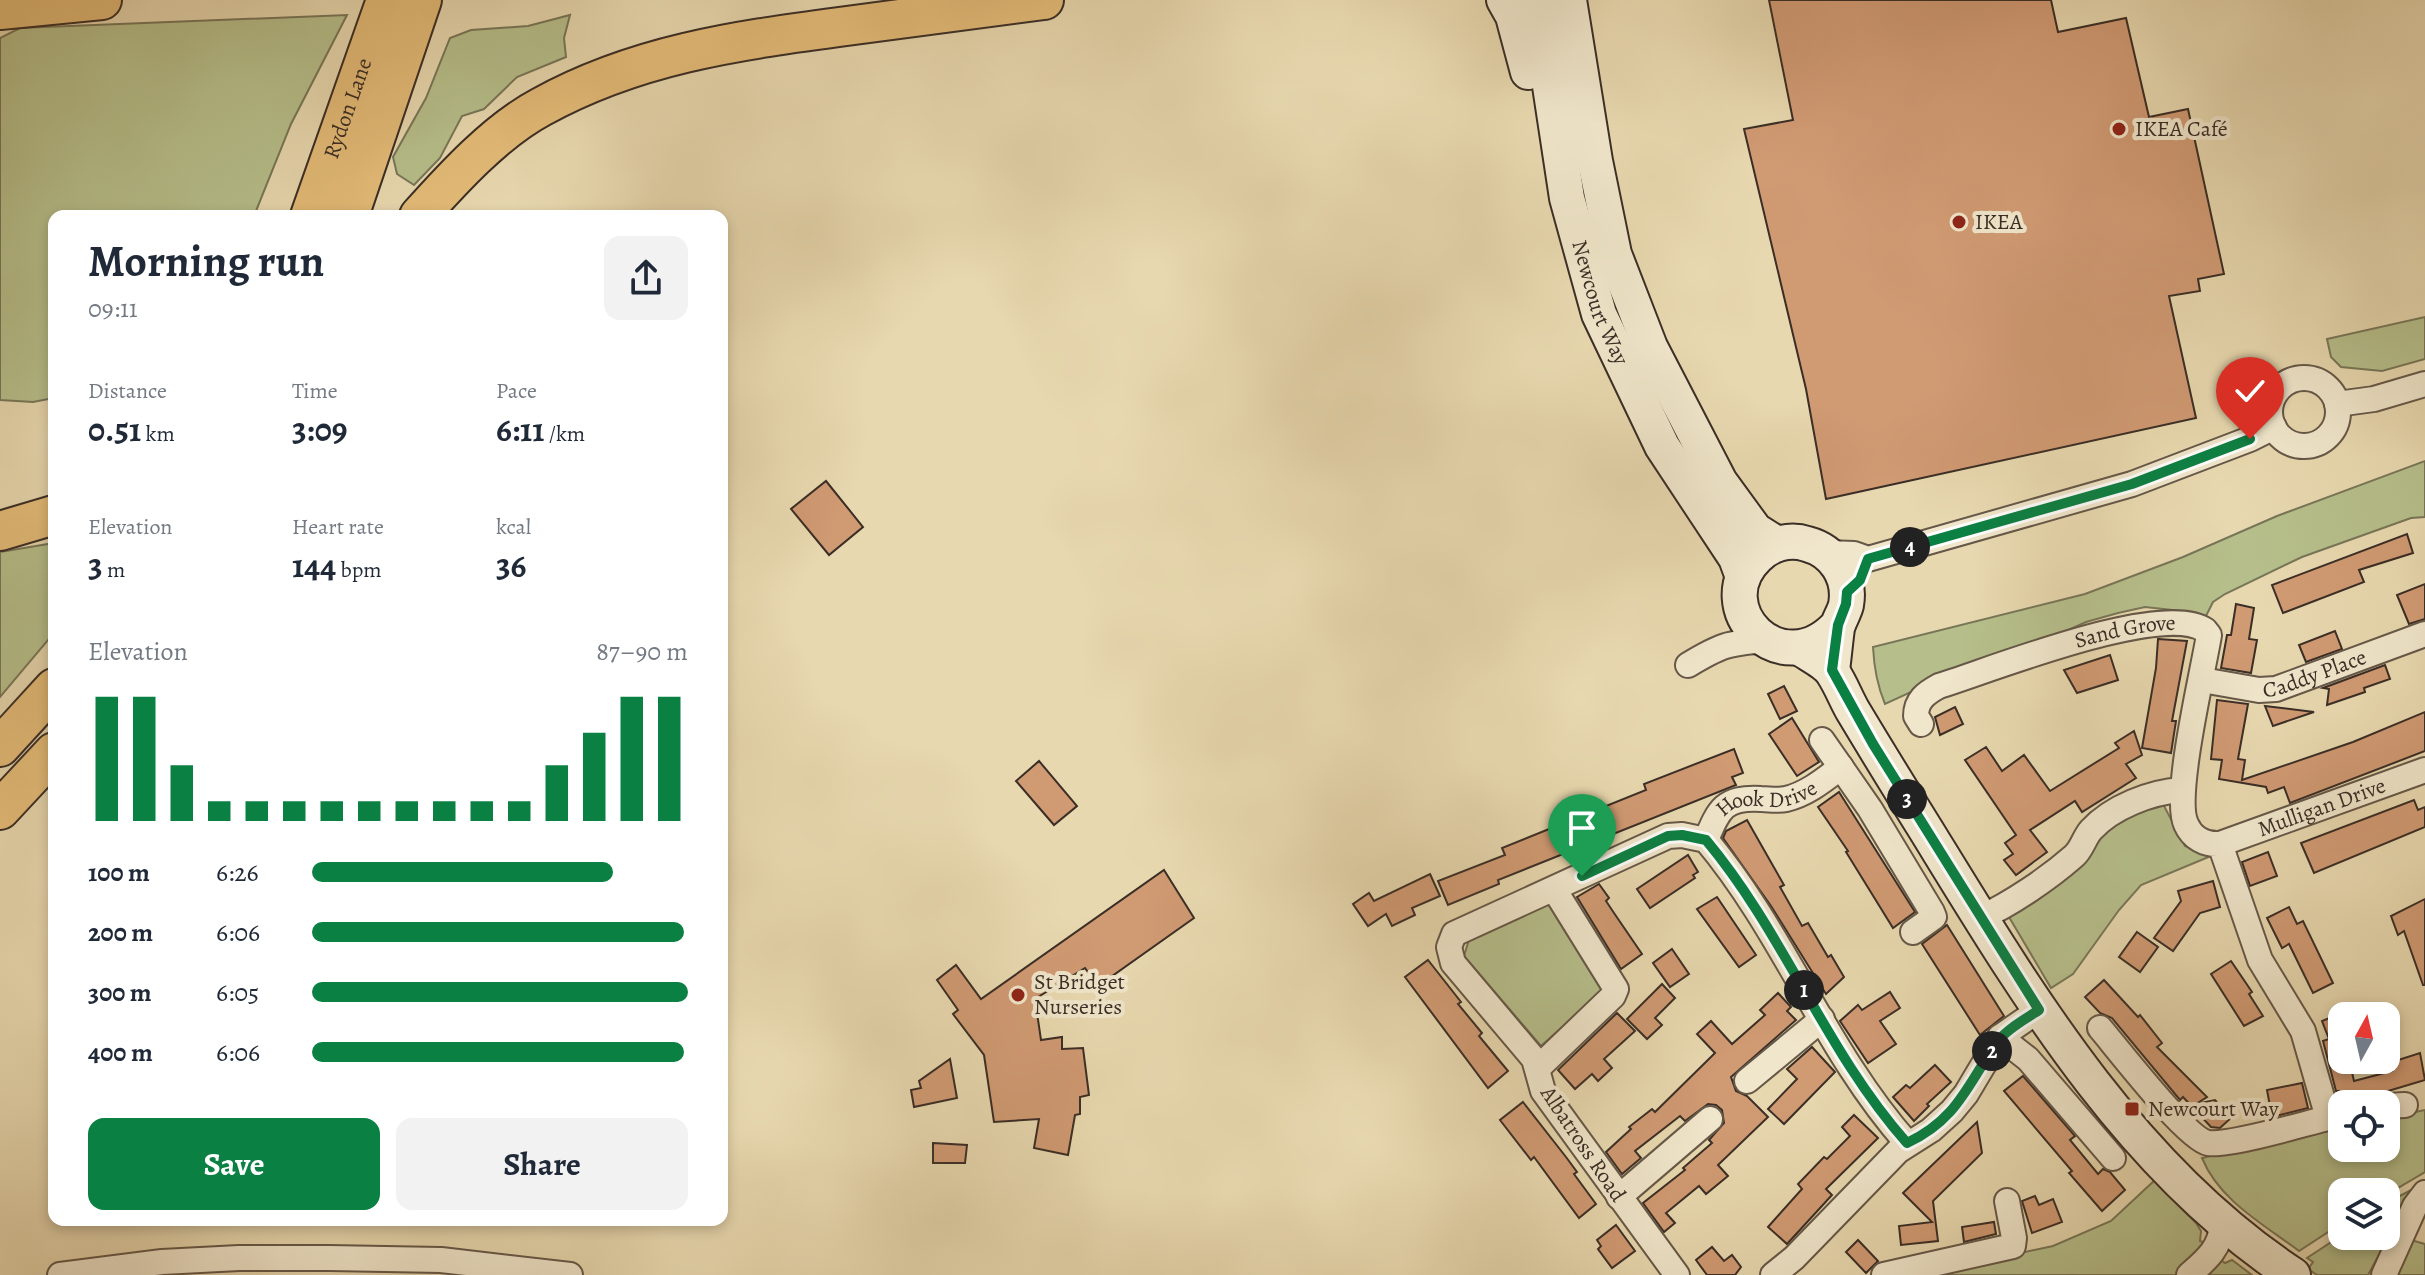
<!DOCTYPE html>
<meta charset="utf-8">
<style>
body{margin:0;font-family:Alegreya,serif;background:#f2f2f3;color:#1f2937;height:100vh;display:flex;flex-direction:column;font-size:30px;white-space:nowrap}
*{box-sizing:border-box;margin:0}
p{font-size:26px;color:#747a83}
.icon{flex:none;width:44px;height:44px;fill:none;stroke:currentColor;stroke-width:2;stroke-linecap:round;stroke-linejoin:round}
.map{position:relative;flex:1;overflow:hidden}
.details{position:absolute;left:48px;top:210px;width:680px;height:1016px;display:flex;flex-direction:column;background:#fff;border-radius:16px;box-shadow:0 4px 12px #0003}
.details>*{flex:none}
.needle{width:52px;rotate:8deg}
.tools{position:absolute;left:2328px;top:1002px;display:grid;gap:16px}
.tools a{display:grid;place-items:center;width:72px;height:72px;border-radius:16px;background:#fff;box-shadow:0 4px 12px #0003;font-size:40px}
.pin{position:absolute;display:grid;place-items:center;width:68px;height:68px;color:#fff;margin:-82px -34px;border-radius:50% 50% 50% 0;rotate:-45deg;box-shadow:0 0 8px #0007}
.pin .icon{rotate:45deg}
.km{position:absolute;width:40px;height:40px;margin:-20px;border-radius:50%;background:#222;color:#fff;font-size:22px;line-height:40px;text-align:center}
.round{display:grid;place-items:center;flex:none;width:84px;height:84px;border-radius:16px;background:#f2f2f3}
.head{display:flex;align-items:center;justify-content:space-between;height:136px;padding:0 40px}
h1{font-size:44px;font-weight:700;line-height:60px}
.stats{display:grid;grid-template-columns:repeat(3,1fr);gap:12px;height:136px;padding:8px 40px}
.stats div{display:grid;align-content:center}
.stats b{font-size:34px;font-weight:700}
.stats small{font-size:22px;font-weight:400}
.stats p{font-size:22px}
.chart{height:224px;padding:16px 40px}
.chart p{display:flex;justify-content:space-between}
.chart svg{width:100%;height:144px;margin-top:8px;stroke:#0b8043;stroke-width:6}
.button{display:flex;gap:16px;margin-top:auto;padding:16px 40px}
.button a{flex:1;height:92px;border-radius:16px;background:#0b8043;color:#fff;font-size:32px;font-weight:700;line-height:92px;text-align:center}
.button a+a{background:#f2f2f3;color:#1f2937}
ul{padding:0 40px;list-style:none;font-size:26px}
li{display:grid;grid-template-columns:128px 96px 1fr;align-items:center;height:60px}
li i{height:20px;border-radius:10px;background:#0b8043}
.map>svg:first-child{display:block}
.green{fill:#b6bf8b;stroke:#787658;stroke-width:2}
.building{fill:#d09a73;stroke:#3a2e26;stroke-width:2}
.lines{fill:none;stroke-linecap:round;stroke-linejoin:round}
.street-casing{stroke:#665848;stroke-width:28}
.secondary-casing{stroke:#3a2e26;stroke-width:38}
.primary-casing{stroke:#3a2e26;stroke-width:42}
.street{stroke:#f0e6cb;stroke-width:24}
.secondary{stroke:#f0e6cb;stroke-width:34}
.primary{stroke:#e4bc78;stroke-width:38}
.route-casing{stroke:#fff;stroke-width:16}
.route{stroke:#0b8043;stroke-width:10}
.poi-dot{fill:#8f2418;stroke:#f0e6cb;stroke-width:3}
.labels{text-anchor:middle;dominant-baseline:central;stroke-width:8;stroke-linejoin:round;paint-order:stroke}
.street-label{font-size:22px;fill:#3a2e26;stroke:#f0e6cb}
.poi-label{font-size:22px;fill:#3a2e26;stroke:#f0e6cb;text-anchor:start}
</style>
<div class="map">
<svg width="2425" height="1275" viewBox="0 0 2425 1275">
<rect width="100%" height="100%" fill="#e8d8af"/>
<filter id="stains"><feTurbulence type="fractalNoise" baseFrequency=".0025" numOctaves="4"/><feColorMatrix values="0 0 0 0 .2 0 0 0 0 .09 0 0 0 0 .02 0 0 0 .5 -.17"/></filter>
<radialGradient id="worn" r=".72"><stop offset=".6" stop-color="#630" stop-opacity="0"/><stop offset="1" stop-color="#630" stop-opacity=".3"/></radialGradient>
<g class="green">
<polygon points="347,15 291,124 254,216 54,216 54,398 33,402 0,400 0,38 20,28"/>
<polygon points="570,15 564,38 566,57 517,77 484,109 462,116 440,158 414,185 397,174 393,157 426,98 450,38 471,30 528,26"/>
<polygon points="2425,317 2425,359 2382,371 2341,367 2331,357 2327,339"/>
<path d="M2425 461V517L2411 518 2302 557 2225 594 2213 602 2205 618 2191 612 2145 607 2118 613 2086 622 2015 654 1946 676 1885 704C1877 685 1874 668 1873 647L2085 594 2183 557 2277 516Z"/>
<polygon points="54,543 54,633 0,697 0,552"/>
<polygon points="2163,804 2185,846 2211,856 2141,885 2119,910 2073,974 2051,988 2009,917 2013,911 2099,835 2133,810"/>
<polygon points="1555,899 1608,986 1541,1046 1464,956 1471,933"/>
<path d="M2425 1110V1172L2386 1195V1192H2342V1223L2299 1251C2263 1224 2219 1200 2202 1158L2342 1128V1148H2386V1118Z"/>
<polygon points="2155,1180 2196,1223 2201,1231 2200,1241 2209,1244 2182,1275 1918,1275 2053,1246 2111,1221"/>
<polygon points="2415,1188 2368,1275 2317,1275 2308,1269 2313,1262 2307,1258 2342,1235 2386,1236 2386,1203"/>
<polygon points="2411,1240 2425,1244 2425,1275 2396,1275"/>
<polygon points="2218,1258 2225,1263 2232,1260 2252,1275 2199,1275"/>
</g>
<g class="building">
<polygon points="1769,0 2051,0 2058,32 2126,18 2149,117 2188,109 2224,274 2198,279 2200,291 2169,296 2196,418 1826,499 1806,389 1744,129 1793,120"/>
<polygon points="826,481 863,527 829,555 791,509"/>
<polygon points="2407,534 2413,553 2359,570 2364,582 2283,613 2272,585"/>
<polygon points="2425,584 2425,619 2409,624 2397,595"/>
<polygon points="2236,604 2254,608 2249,639 2257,640 2251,673 2221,668 2227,635 2231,635"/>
<polygon points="2335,631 2342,649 2306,662 2299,645"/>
<polygon points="2158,639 2187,641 2172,721 2176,721 2171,753 2142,748 2156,668"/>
<polygon points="2110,655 2118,680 2077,693 2064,670"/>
<polygon points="2385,665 2390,679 2364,688 2365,692 2327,705 2329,689 2323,688"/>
<polygon points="1784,686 1797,711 1780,719 1768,694"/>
<polygon points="2217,700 2248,704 2238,759 2245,760 2242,780 2353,742 2425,712 2425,751 2290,803 2284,787 2268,793 2266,787 2219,779 2222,760 2211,759"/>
<polygon points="2265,706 2314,712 2273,726"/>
<polygon points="1955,707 1963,724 1940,735 1935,717"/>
<polygon points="1792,718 1819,762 1797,776 1769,734"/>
<polygon points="2134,731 2142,755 2126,764 2136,778 2082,812 2075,801 2030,830 2047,852 2016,875 2004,860 2013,854 2005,843 2016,835 1965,760 1986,747 2002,771 2024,755 2050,791 2119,748 2115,743"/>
<polygon points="1734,749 1743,773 1732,777 1736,785 1498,880 1499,884 1448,905 1438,881 1505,855 1502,848 1646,790 1644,784"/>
<polygon points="1039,761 1077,806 1054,825 1016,781"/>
<polygon points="1839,792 1915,912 1893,928 1846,852 1848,851 1818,807"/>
<polygon points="2414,800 2418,810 2425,807 2425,827 2314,873 2301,843"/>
<polygon points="1747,820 1784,885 1780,887 1802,926 1808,923 1828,957 1831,955 1844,977 1826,994 1771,906 1723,838 1726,831"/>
<polygon points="2268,852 2277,876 2250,886 2242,862"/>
<polygon points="1688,855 1698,872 1693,875 1695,878 1650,908 1637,889"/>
<polygon points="1164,870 1194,918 1098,986 1085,968 1035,999 1041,1040 1062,1037 1062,1049 1083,1048 1089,1095 1080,1097 1080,1114 1075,1115 1068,1155 1034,1148 1039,1119 994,1122 984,1055 953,1014 958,1010 937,980 956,965 981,999"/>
<polygon points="1430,874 1440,896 1412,908 1415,915 1392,926 1386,914 1368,926 1353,904 1369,893 1374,901"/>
<polygon points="2213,881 2220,907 2200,913 2173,951 2154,938 2181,901 2178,891"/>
<polygon points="1599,884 1609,898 1606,901 1614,913 1642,954 1621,969 1577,897"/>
<polygon points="1717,897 1756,955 1739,967 1697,909"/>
<polygon points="2425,899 2425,985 2423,985 2404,931 2398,935 2391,916"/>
<polygon points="2289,907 2297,924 2303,921 2333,983 2313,993 2289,944 2282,948 2267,918"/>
<polygon points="1947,925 2004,1016 1980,1035 1922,944"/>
<polygon points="2137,932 2158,947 2140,972 2119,957"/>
<polygon points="1672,949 1689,974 1670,987 1653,963"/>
<polygon points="1428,960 1461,1002 1458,1004 1482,1033 1479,1036 1508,1071 1488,1088 1405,977"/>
<polygon points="2231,961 2252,992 2249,994 2263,1016 2244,1026 2211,974"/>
<polygon points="2104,980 2138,1017 2140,1015 2162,1043 2157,1047 2207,1097 2196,1104 2215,1100 2232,1117 2220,1128 2211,1127 2183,1097 2180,1100 2112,1018 2100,1013 2085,997"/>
<polygon points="1662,984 1675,998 1655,1018 1662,1025 1647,1039 1627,1019"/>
<polygon points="1890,992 1900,1008 1880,1021 1896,1044 1868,1063 1840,1021 1858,1005 1862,1010"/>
<polygon points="1778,993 1791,1007 1787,1011 1796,1020 1731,1077 1736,1091 1747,1096 1768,1117 1718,1165 1728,1176 1706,1194 1699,1186 1666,1213 1675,1223 1664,1232 1643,1203 1685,1170 1683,1168 1712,1143 1709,1140 1724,1123 1722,1110 1716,1105 1708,1104 1685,1121 1680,1116 1635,1151 1641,1158 1622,1174 1606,1152 1631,1129 1629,1127 1652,1109 1655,1112 1715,1053 1697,1034 1711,1021 1732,1044 1765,1015 1760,1010"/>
<polygon points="1617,1013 1635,1031 1604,1059 1612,1068 1598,1081 1592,1074 1575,1089 1558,1070"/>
<polygon points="2342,1013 2342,1070 2351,1068 2354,1081 2392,1071 2389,1063 2420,1053 2425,1080 2358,1100 2359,1104 2344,1100 2341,1091 2336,1091 2323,1041 2329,1039 2322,1021"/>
<polygon points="1812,1047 1835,1072 1784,1124 1768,1109 1797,1079 1787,1069"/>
<polygon points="950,1059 957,1098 914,1107 911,1090 921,1088 919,1081"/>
<polygon points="1935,1065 1951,1082 1927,1104 1929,1106 1914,1121 1893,1097 1906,1085 1910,1088"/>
<polygon points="2023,1076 2075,1136 2070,1140 2098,1174 2103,1169 2110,1172 2125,1190 2102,1211 2069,1173 2072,1171 2004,1091"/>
<polygon points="2302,1083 2308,1108 2272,1117 2267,1090"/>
<polygon points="1523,1102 1566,1157 1577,1172 1574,1174 1596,1204 1579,1218 1534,1157 1531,1160 1500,1120"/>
<polygon points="1854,1115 1878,1138 1826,1189 1832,1195 1787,1244 1768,1227 1802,1189 1798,1184 1824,1157 1827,1159 1850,1136 1842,1127"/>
<polygon points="1977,1122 1982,1153 1933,1201 1938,1241 1901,1245 1899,1226 1932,1222 1903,1193"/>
<polygon points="933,1143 967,1145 965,1163 933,1163"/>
<polygon points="2035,1196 2039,1205 2053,1199 2062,1222 2032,1233 2022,1201"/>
<polygon points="1994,1222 1996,1234 1964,1242 1962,1227"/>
<polygon points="1616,1225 1635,1251 1612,1268 1598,1249 1601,1246 1597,1240"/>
<polygon points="1858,1240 1878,1261 1866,1273 1846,1252"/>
<polygon points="1712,1247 1724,1261 1732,1255 1741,1267 1735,1275 1707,1275 1696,1260"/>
</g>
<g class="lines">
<defs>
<g id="street">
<circle cx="2304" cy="412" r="34"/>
<polyline points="2337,404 2374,399 2425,384"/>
<polyline points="1828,553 1854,554 1868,559 2132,484 2250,439 2274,427"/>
<path d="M1688 665C1721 645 1728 643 1766 640"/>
<path id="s1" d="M2202 680 2259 690 2276 689 2425 634"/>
<path id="s2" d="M1921 724 1916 716C1916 700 1926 693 1939 686 1991 670 2162 601 2205 630L2209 635C2203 672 2173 796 2186 824 2192 838 2205 845 2220 844L2260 960 2303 1031 2328 1118 2342 1115"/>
<polyline points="1822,740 1870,809 1932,912 1934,917 1913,932"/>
<path id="s3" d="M1706 840C1719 809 1724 797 1761 799 1769 799 1777 801 1786 799 1807 794 1824 780 1841 767"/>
<path id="s4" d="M2220 844 2425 770"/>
<path d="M1980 918C2011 904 2049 878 2074 856 2082 849 2084 838 2091 830 2112 807 2151 792 2181 790"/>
<path d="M2100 1028C2117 1048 2187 1139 2208 1143 2230 1146 2303 1124 2328 1118"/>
<polyline points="2000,1037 2028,1059 2113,1158"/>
<polyline points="1538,1068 1613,996 1616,989 1554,889"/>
<polyline points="1747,1081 1822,1019"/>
<polyline points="2386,1106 2405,1105"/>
<polyline points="1619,1197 1710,1119"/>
<polyline points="60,1275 162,1262 239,1258 329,1258 441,1260 570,1275"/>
<path d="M1677 1275 1543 1091 1534 1059 1453 963 1449 947 1454 934 1668 836 1682 835 1706 840C1784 933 1826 1052 1907 1143"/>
<polyline points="1773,1275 1794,1258 1898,1151 1931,1130 1952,1111 1966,1094 2000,1037 2039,1010"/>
<polyline points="1884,1275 2013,1246 2014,1238 2007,1201"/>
<path d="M2189 1275C2206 1260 2221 1248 2222 1224"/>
<polyline points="2384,1275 2415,1206 2425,1193"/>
</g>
<g id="secondary">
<polyline points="1504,0 1513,16 1528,72"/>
<path id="s5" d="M1537 0 1567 198 1599 314 1662 446 1736 558 1743 577"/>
<polyline points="1569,0 1595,161 1614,254 1650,347 1720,482 1755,530 1777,544"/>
<path d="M1800 648C1810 655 1827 663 1833 673 1841 685 1846 699 1853 711 1877 751 1901 790 1926 830 2027 994 2129 1167 2293 1275"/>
<path d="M1832 670C1834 656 1835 642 1837 628 1839 620 1844 613 1846 605 1851 577 1834 551 1807 544 1789 538 1770 544 1757 557 1705 607 1781 687 1838 625"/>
</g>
<g id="primary">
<polyline points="0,10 102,0"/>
<path id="s6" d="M310 216 386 0"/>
<polyline points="349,216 422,0"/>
<path d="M419 216C453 178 496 131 541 107 635 55 734 41 839 27 908 18 976 9 1044 0"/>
<polyline points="0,531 54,515"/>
<polyline points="0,747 54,688"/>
<polyline points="0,810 54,752"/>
</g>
</defs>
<use href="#street" class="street-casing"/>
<use href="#secondary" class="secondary-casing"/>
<use href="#primary" class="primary-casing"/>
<use href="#street" class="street"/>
<use href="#secondary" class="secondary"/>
<use href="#primary" class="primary"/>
</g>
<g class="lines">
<defs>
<path id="route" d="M1582 876 1668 836 1682 835 1706 840C1784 933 1826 1052 1907 1143 1959 1119 1968 1082 1999 1040 2008 1028 2027 1018 2039 1010L1873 744 1832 670 1838 625 1846 604 1847 592 1860 580 1868 559 1871 558 2132 484 2250 439"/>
</defs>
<use href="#route" class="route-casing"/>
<use href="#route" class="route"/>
</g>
<g class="poi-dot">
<circle cx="2119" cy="129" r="8"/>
<circle cx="1959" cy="222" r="8"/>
<circle cx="1018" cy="995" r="8"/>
<rect x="2124" y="1101" width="16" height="16" rx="4"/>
</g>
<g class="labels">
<g class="street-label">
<text stroke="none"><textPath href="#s6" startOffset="114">Rydon Lane</textPath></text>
<text stroke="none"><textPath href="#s5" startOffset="310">Newcourt Way</textPath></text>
<text stroke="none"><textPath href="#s2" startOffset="244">Sand Grove</textPath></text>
<text stroke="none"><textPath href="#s1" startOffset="116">Caddy Place</textPath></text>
<text stroke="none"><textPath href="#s3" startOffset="82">Hook Drive</textPath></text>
<text stroke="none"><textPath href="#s4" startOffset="108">Mulligan Drive</textPath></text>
<text transform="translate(1583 1144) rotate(56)">Albatross Road</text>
</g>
<g class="poi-label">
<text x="2135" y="129">IKEA Café</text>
<text x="1975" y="222">IKEA</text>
<text x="1034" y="982">St Bridget<tspan x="1034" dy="25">Nurseries</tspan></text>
<text x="2148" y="1109">Newcourt Way</text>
</g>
</g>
<rect width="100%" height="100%" filter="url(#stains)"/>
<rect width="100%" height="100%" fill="url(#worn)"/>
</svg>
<div class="tools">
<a><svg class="needle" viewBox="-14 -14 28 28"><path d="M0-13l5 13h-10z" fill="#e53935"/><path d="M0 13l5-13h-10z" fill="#747a83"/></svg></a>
<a><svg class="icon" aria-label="locate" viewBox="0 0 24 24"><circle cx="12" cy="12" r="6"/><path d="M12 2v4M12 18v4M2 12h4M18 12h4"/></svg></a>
<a><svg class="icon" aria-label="layers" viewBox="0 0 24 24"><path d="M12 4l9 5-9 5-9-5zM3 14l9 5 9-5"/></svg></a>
</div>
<div class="pin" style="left:1582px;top:876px;background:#1e9e55"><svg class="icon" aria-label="arrive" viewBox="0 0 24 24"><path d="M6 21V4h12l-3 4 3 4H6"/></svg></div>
<div class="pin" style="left:2250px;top:439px;background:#d93025"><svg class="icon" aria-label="check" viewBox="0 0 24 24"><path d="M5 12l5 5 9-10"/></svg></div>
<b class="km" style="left:1804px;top:990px">1</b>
<b class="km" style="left:1992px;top:1051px">2</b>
<b class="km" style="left:1907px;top:799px">3</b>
<b class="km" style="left:1910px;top:547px">4</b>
<section class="details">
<div class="head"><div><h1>Morning run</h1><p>09:11</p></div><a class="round"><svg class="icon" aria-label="share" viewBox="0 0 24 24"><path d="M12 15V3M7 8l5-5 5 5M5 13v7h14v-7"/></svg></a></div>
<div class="stats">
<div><p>Distance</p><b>0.51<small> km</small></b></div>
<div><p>Time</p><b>3:09</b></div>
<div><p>Pace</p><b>6:11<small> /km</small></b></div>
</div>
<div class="stats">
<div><p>Elevation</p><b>3<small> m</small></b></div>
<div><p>Heart rate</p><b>144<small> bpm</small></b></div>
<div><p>kcal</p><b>36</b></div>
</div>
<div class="chart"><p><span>Elevation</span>87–90 m</p>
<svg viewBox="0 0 160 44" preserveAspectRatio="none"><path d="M5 44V6M15 44V6M25 44V27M35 44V38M45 44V38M55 44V38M65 44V38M75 44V38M85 44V38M95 44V38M105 44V38M115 44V38M125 44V27M135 44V17M145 44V6M155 44V6"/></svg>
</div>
<ul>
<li><b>100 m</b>6:26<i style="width:80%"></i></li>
<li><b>200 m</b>6:06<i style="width:99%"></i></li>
<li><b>300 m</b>6:05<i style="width:100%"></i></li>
<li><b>400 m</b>6:06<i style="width:99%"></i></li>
</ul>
<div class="button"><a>Save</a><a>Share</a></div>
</section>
</div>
